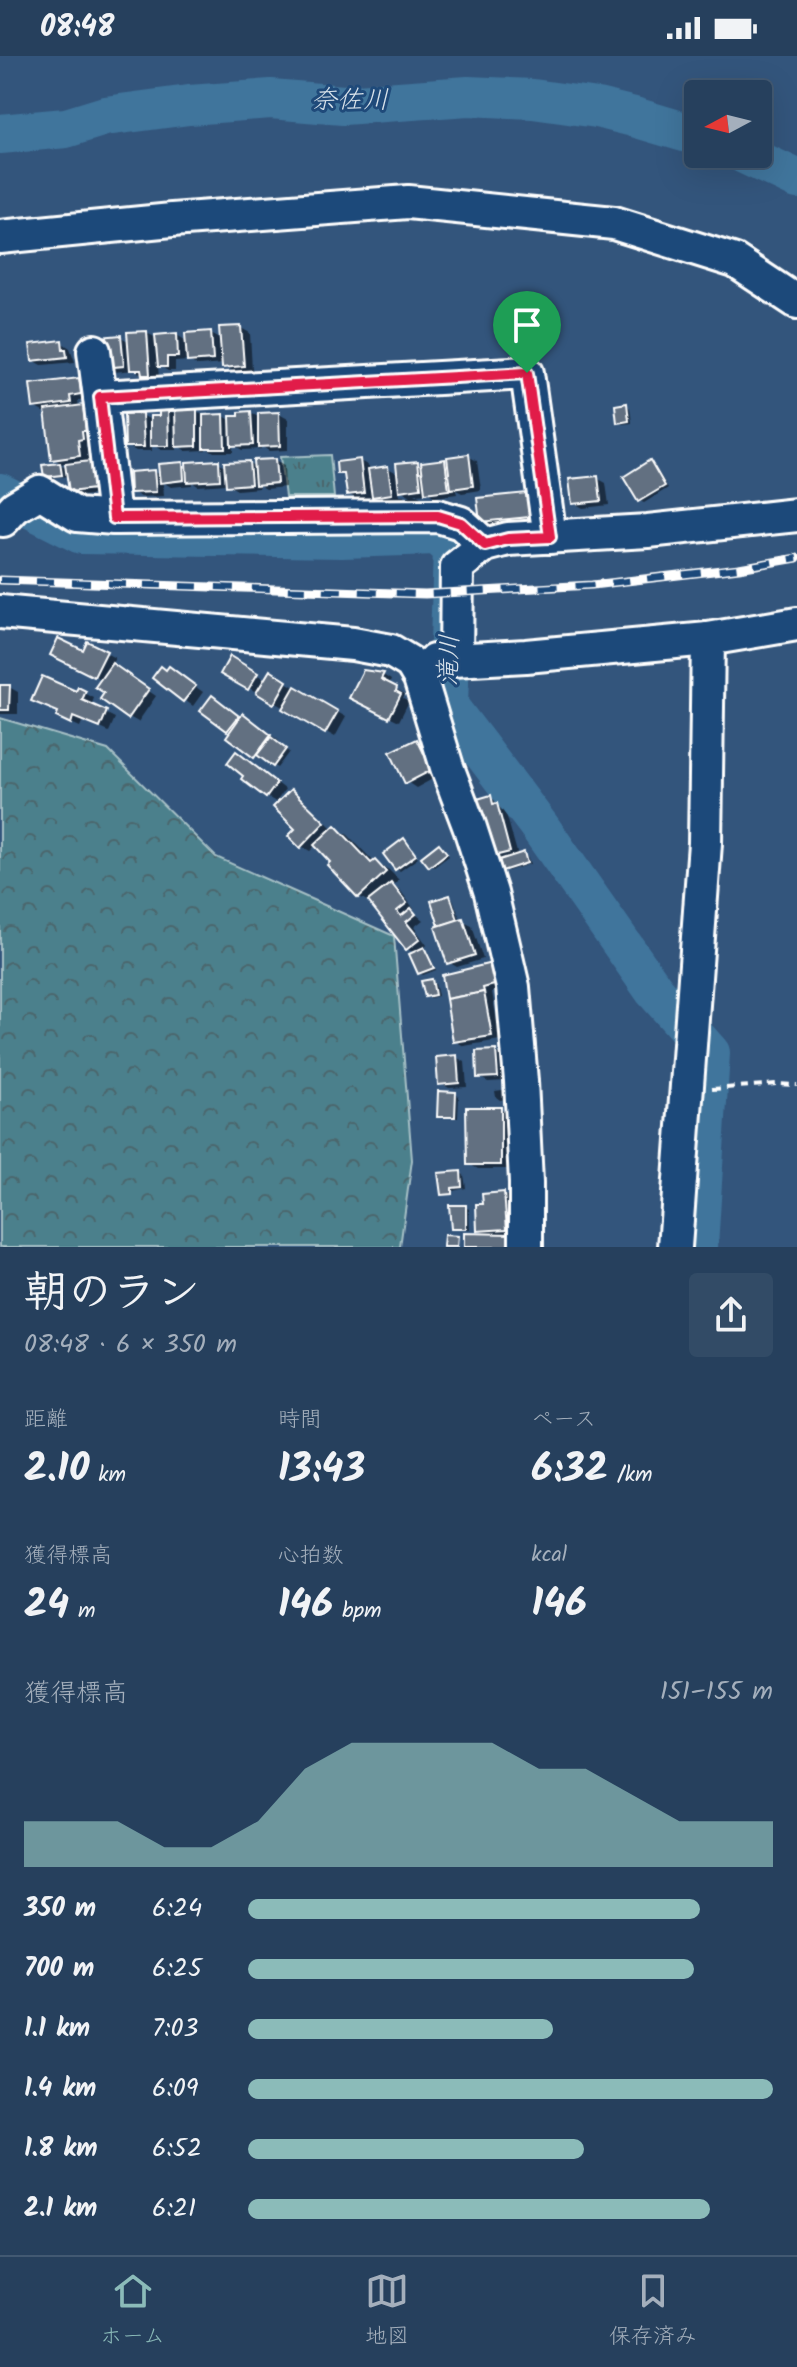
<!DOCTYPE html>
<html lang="ja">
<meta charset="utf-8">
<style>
body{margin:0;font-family:Kalam,"Klee One",sans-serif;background:#324b66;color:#f1f3f6;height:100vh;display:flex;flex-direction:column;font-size:30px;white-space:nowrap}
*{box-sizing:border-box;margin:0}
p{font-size:26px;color:#a4afbc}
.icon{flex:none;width:44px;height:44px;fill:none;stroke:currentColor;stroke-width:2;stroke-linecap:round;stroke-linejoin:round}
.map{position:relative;height:1191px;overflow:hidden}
.panel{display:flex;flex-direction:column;background:#26405d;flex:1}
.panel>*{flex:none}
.needle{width:52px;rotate:263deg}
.controls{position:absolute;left:684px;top:24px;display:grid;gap:16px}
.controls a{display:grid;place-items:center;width:88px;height:88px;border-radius:8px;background:#26405d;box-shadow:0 8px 32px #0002,0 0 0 2px #425972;font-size:40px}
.pin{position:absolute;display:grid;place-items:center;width:68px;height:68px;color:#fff;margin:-82px -34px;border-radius:50% 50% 50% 0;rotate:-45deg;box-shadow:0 0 8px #0007}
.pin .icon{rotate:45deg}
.round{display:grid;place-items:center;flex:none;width:84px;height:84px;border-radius:8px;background:#324b66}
.overview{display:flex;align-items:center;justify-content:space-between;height:136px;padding:0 24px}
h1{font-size:44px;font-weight:600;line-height:60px}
.stats{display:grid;grid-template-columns:repeat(3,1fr);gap:12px;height:136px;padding:8px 24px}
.stats div{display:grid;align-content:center}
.stats b{font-size:40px;font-weight:600}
.stats small{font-size:22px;font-weight:400}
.stats p{font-size:22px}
.chart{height:224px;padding:16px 24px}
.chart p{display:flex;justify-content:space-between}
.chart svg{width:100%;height:144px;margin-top:8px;fill:#8bbbb9;opacity:.7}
ul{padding:0 24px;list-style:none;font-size:26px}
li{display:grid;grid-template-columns:128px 96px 1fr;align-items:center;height:60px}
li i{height:20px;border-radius:10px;background:#8bbbb9}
.status{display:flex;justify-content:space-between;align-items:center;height:56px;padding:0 40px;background:#26405d;direction:ltr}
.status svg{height:22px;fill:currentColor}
.dock{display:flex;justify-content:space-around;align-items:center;height:112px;border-top:2px solid #425972;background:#26405d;font-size:22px;color:#a4afbc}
.dock a{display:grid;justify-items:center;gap:4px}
.dock .current{color:#8bbbb9}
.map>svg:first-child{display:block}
.grass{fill:url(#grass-tufts);stroke:#a6c0c6;stroke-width:2}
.forest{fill:url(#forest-crowns);stroke:#a6c0c6;stroke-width:2}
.shadow{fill:#0007;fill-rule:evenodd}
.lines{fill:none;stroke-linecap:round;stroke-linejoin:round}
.river{stroke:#40759c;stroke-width:40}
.building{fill:#627081;stroke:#fff;stroke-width:2}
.minor-casing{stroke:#fff;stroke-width:38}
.path{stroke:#fff;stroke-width:4;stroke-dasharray:8 6;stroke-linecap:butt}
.minor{stroke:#1f4a7a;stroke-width:32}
.rail-casing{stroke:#fff;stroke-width:9}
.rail{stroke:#1f4a7a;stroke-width:6;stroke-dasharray:18;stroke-linecap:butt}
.route-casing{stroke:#fff;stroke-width:16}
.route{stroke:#e11d48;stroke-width:10}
.labels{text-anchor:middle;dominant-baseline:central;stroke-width:6;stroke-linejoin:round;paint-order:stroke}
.water-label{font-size:26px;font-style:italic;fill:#d9e3eb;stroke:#1f4a7a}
</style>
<div class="status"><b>08:48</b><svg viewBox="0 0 49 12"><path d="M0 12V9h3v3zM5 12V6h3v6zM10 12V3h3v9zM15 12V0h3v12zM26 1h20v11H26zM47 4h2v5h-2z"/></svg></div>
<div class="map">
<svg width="797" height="1191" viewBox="0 0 797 1191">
<defs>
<pattern id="grass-tufts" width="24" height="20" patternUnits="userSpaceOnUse" patternTransform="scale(2)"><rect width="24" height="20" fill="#4c808c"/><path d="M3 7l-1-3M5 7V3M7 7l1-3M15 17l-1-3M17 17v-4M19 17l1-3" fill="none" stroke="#4c666c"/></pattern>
<pattern id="forest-crowns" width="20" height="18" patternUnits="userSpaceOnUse" patternTransform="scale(2)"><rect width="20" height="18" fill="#4c808c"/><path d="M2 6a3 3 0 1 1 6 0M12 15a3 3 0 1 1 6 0" fill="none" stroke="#4c666c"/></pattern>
</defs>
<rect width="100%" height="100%" fill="#33557c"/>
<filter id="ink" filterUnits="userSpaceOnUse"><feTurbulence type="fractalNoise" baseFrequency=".0125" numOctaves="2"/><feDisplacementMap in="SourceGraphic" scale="16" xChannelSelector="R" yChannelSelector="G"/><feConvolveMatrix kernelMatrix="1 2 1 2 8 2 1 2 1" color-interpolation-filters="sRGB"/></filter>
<g filter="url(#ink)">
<polygon class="grass" points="330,399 334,441 285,441 280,401"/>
<polygon class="forest" points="0,662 108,694 216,801 394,880 412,1104 400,1191 0,1191"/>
<g class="shadow">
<polygon points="241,272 250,277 252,314 233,316 224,308 198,310 189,305 175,306 175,315 168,315 158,309 159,323 152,323 134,314 114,316 105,311 121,281 130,286 147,277 158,283 177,279 188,286 211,278 222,284"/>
<polygon points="61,286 70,292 75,306 42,309 33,304"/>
<polygon points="79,324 88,329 89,343 78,344 79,352 92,357 92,388 86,388 89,408 103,438 80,440 71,435 69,420 50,422 46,420 60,409 68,413 67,407 62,408 53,402 47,356 43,356 34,351"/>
<polygon points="627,349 630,352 632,367 623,368 619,366"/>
<polygon points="168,353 177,359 196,354 205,361 224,360 232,365 251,357 260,362 279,358 288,363 288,394 269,395 261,390 261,393 242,394 233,388 233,396 214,396 206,391 206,394 186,395 177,389 177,394 161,394 152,388 152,395 136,395 127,390 142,359 152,365 161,362"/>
<path d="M468 400 477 405 481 434 462 437 456 434 457 438 435 441 429 437 415 438 421 441V447L404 446 403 442 383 445 375 441 357 443 348 438 346 421 339 417 360 405 369 410V415L388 412 399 418 418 407 424 410 445 405 450 408ZM399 433 411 440H400Z"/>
<polygon points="275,405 284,410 285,431 266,433 259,429 259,432 237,434 227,428 198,430 192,426 192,429 171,431 163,426 164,440 141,441 132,436 154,416 161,420 182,408 188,412 218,406 227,411 249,407 256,411"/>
<polygon points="650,407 654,409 668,432 644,447 640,445"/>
<polygon points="597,422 606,427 609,449 583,452 574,447"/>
<polygon points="527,439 536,444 538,465 491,470 482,465"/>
<polygon points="88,588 115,602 111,609 156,640 138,666 129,661 107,637 103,624 61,603 84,597"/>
<polygon points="231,603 266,624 270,617 346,661 335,681 223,617"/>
<polygon points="167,616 178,618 203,636 193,650 154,622"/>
<polygon points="364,616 383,619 391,624 389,629 405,638 403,642 409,645 399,665 361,646"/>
<polygon points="0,631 9,631 18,636 18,658 0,658"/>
<polygon points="79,634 94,642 91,650 115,662 109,676 83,664 80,671 67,665"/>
<polygon points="221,647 242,663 252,665 279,685 277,688 289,696 277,712 265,703 264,705 255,700 232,676 203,655"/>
<polygon points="417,685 426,690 440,719 416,732 407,726"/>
<polygon points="237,697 285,733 276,746 267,741"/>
<polygon points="292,735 300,740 333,773 335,771 348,779 374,806 389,814 399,824 393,830 400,834 414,853 412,855 423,864 414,871 427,889 423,893 428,896 436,914 423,919 419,917 415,897 407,893 374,849 360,841 329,809 333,806 316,789 310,795 301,790"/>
<polygon points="491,742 500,747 501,752 505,754 518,800 523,799 527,801 530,808 508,815 504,813 501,805 492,800"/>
<polygon points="404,785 418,802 400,815 396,813"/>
<polygon points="443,792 449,800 434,811 431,809"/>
<polygon points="450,841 453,843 461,865 472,870 483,903 457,911 448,906"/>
<polygon points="492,909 506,933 492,936 500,984 464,990 455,985"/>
<polygon points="431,925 435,927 438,940 431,942 427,940"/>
<polygon points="496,996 505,1001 506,1025 488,1026 479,1021"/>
<polygon points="456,1001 465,1006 467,1031 449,1032 440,1027"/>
<polygon points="509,1033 513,1042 500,1044 496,1041 495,1035"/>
<polygon points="455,1038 459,1040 458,1062 439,1060"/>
<polygon points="500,1053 509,1058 509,1113 478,1113 469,1108"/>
<polygon points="460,1117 464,1119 466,1132 444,1137"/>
<polygon points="504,1138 513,1144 515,1177 466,1191 489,1180 479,1174 485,1150"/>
<polygon points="465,1151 469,1153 470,1174 456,1174 452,1172"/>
</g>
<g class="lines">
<g class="river">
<polyline points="0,78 66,72 105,60 189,49 271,43 343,49 468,40 533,43 597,52 634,61 698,80"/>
<polyline points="744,98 797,123"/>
<polyline points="0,437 81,478 342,482 437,479 453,493 448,650 539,770 654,934 710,997 698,1191"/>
</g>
</g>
<g class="building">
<polygon points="241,270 244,310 222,312 219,271"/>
<polygon points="147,275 150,319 142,319 141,314 130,314 127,276"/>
<polygon points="211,275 213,304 187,306 185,277"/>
<polygon points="177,277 178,301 167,301 167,311 158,311 155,279"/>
<polygon points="121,279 124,310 103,312 100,281"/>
<polygon points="62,284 63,293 66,293 67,301 32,305 30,288"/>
<polygon points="79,322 81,338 70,340 71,347 33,352 30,328"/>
<polygon points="627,347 629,365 617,367 615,349"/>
<polygon points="83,349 86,375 82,375 83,383 78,384 80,400 51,404 45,354"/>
<polygon points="159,351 168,351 169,390 150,390 150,360 159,360"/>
<polygon points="175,352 197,352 197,390 176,391"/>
<polygon points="251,355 253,389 231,390 230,360 239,360 239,356"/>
<polygon points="279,356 280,390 258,391 258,357"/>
<polygon points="142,357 144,391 125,391 124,358"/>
<polygon points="224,358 225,392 203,392 203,359"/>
<polygon points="469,398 473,430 451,433 447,401"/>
<polygon points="275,403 277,427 255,429 253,404"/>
<polygon points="360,403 364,437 347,439 344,418 337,418 336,406"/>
<polygon points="445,403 449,434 425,437 421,406"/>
<polygon points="98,404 99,421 93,421 94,433 69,436 65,408"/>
<polygon points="219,404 220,424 187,426 186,406"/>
<polygon points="650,404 665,430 638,446 623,421"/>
<polygon points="249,405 251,428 226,430 224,406"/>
<polygon points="418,405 421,432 399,435 396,407"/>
<polygon points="183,406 184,424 160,427 158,408"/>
<polygon points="60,407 62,419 44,421 42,409"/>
<polygon points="388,410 392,438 372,441 368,413"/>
<polygon points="154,414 156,436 130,437 129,416"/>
<polygon points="598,420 601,445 572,448 569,423"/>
<polygon points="527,437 530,461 480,466 477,442"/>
<polygon points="58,582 83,594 87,585 107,595 94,621 50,599"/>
<polygon points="230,600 258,617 248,634 220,618"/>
<polygon points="112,607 149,633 128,663 100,643 104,637 95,631"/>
<polygon points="161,610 166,614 169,610 196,630 183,646 152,622"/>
<polygon points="270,614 287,625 274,648 256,637"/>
<polygon points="363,614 384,617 381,623 397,631 396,635 401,638 389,662 349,642"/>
<polygon points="42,620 76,635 78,631 86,635 82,644 107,655 100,672 73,661 71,668 56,661 58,656 31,645"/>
<polygon points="0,629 10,629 9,654 0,654"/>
<polygon points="295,630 338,655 325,678 282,653"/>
<polygon points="212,639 239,660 227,675 200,655"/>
<polygon points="243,657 271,679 254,702 226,681"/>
<polygon points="271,681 286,693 273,711 257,699"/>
<polygon points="417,683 432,714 405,728 390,696"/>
<polygon points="236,695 277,727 266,742 241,723 243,720 227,707"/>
<polygon points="291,733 325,766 300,792 288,780 295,773 273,751"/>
<polygon points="491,739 493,748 497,747 510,796 490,801 474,744"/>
<polygon points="335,769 371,807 375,804 386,816 358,842 327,809 330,806 314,789"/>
<polygon points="404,782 416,799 395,814 383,798"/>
<polygon points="439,787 447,797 429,811 421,801"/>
<polygon points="524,796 527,807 502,815 499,804"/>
<polygon points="391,827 407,847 397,855 401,860 411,852 416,858 406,866 420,883 406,894 368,845"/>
<polygon points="450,839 458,864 439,870 431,845"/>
<polygon points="463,862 475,899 447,908 435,871"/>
<polygon points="424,891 434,912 418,918 409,898"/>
<polygon points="492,907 498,928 483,932 484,936 446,943 442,919"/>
<polygon points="432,923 435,939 425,941 421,925"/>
<polygon points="484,936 492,980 453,986 446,943"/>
<polygon points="496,994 498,1021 477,1022 476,995"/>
<polygon points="457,999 459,1027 438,1029 436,1001"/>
<polygon points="438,1035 456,1036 455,1061 437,1061"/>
<polygon points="466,1051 501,1051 501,1109 467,1109"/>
<polygon points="461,1115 462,1131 452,1132 452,1138 441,1139 438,1117"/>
<polygon points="504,1136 507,1173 477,1175 476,1148 483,1148 482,1138"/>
<polygon points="449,1149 466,1149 466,1173 451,1173"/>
<polygon points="464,1177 512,1178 512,1191 464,1191"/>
<polygon points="444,1179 458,1180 457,1191 443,1191"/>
</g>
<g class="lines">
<defs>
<g id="minor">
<polyline points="0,181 172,164 408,146 614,167 735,205 797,246"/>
<polyline points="94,295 100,341"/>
<polyline points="114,462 100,341 527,317 550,481"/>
<polyline points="3,464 15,451 40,436 77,459 114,462 438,460 461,467 485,489"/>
<polyline points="0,556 353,588 391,595 411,607 420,622 447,711 470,772 491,837 513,931 521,1025 526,1127 526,1191"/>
<polyline points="456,603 457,511 485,489 508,483 648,475 797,459"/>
<polyline points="434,605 526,600 708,583 797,568"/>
<polyline points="675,1191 705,787 708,583"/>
</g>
</defs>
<use href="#minor" class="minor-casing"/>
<polyline class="path" points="712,1033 777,1028 797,1029"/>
<use href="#minor" class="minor"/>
<defs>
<polyline id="rail" points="0,524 425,538 592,529 739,512 797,502"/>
</defs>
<use href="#rail" class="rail-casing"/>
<use href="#rail" class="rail"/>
</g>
</g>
<g class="lines" filter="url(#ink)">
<defs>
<polygon id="route" points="527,317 550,481 508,483 485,489 461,467 438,460 114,462 100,341"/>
</defs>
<use href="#route" class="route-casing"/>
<use href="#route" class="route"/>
</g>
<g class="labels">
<g class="water-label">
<text x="350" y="45">奈佐川</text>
<text transform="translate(450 604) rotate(-88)">滝川</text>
</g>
</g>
</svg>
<div class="controls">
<a><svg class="needle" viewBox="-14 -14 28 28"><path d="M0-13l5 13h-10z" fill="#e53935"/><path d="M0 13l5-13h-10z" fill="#a4afbc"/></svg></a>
</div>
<div class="pin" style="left:527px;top:317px;background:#1e9e55"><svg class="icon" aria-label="arrive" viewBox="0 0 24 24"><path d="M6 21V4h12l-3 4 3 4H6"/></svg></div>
</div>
<section class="panel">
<div class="overview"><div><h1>朝のラン</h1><p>08:48 · 6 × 350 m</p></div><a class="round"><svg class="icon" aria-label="share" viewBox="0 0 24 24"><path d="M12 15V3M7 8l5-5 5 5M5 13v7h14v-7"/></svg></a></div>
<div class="stats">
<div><p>距離</p><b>2.10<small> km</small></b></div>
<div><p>時間</p><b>13:43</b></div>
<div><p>ペース</p><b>6:32<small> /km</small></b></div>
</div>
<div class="stats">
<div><p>獲得標高</p><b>24<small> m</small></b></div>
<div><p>心拍数</p><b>146<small> bpm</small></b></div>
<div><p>kcal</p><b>146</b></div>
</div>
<div class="chart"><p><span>獲得標高</span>151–155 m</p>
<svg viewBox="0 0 160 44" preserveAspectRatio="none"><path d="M0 44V30L10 30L20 30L30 38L40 38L50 30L60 14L70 6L80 6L90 6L100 6L110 14L120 14L130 22L140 30L150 30L160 30V44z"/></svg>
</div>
<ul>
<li><b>350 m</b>6:24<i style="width:86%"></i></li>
<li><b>700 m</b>6:25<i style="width:85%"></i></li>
<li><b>1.1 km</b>7:03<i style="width:58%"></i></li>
<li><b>1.4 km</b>6:09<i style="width:100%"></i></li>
<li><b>1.8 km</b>6:52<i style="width:64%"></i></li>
<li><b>2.1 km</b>6:21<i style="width:88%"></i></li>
</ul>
</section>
<nav class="dock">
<a class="current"><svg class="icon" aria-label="home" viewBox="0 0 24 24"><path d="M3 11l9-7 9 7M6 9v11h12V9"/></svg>ホーム</a>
<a><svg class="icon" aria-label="map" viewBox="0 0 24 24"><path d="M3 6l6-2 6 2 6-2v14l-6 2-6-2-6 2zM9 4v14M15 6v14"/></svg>地図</a>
<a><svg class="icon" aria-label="saved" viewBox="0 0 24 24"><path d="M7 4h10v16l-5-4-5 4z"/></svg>保存済み</a>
</nav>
